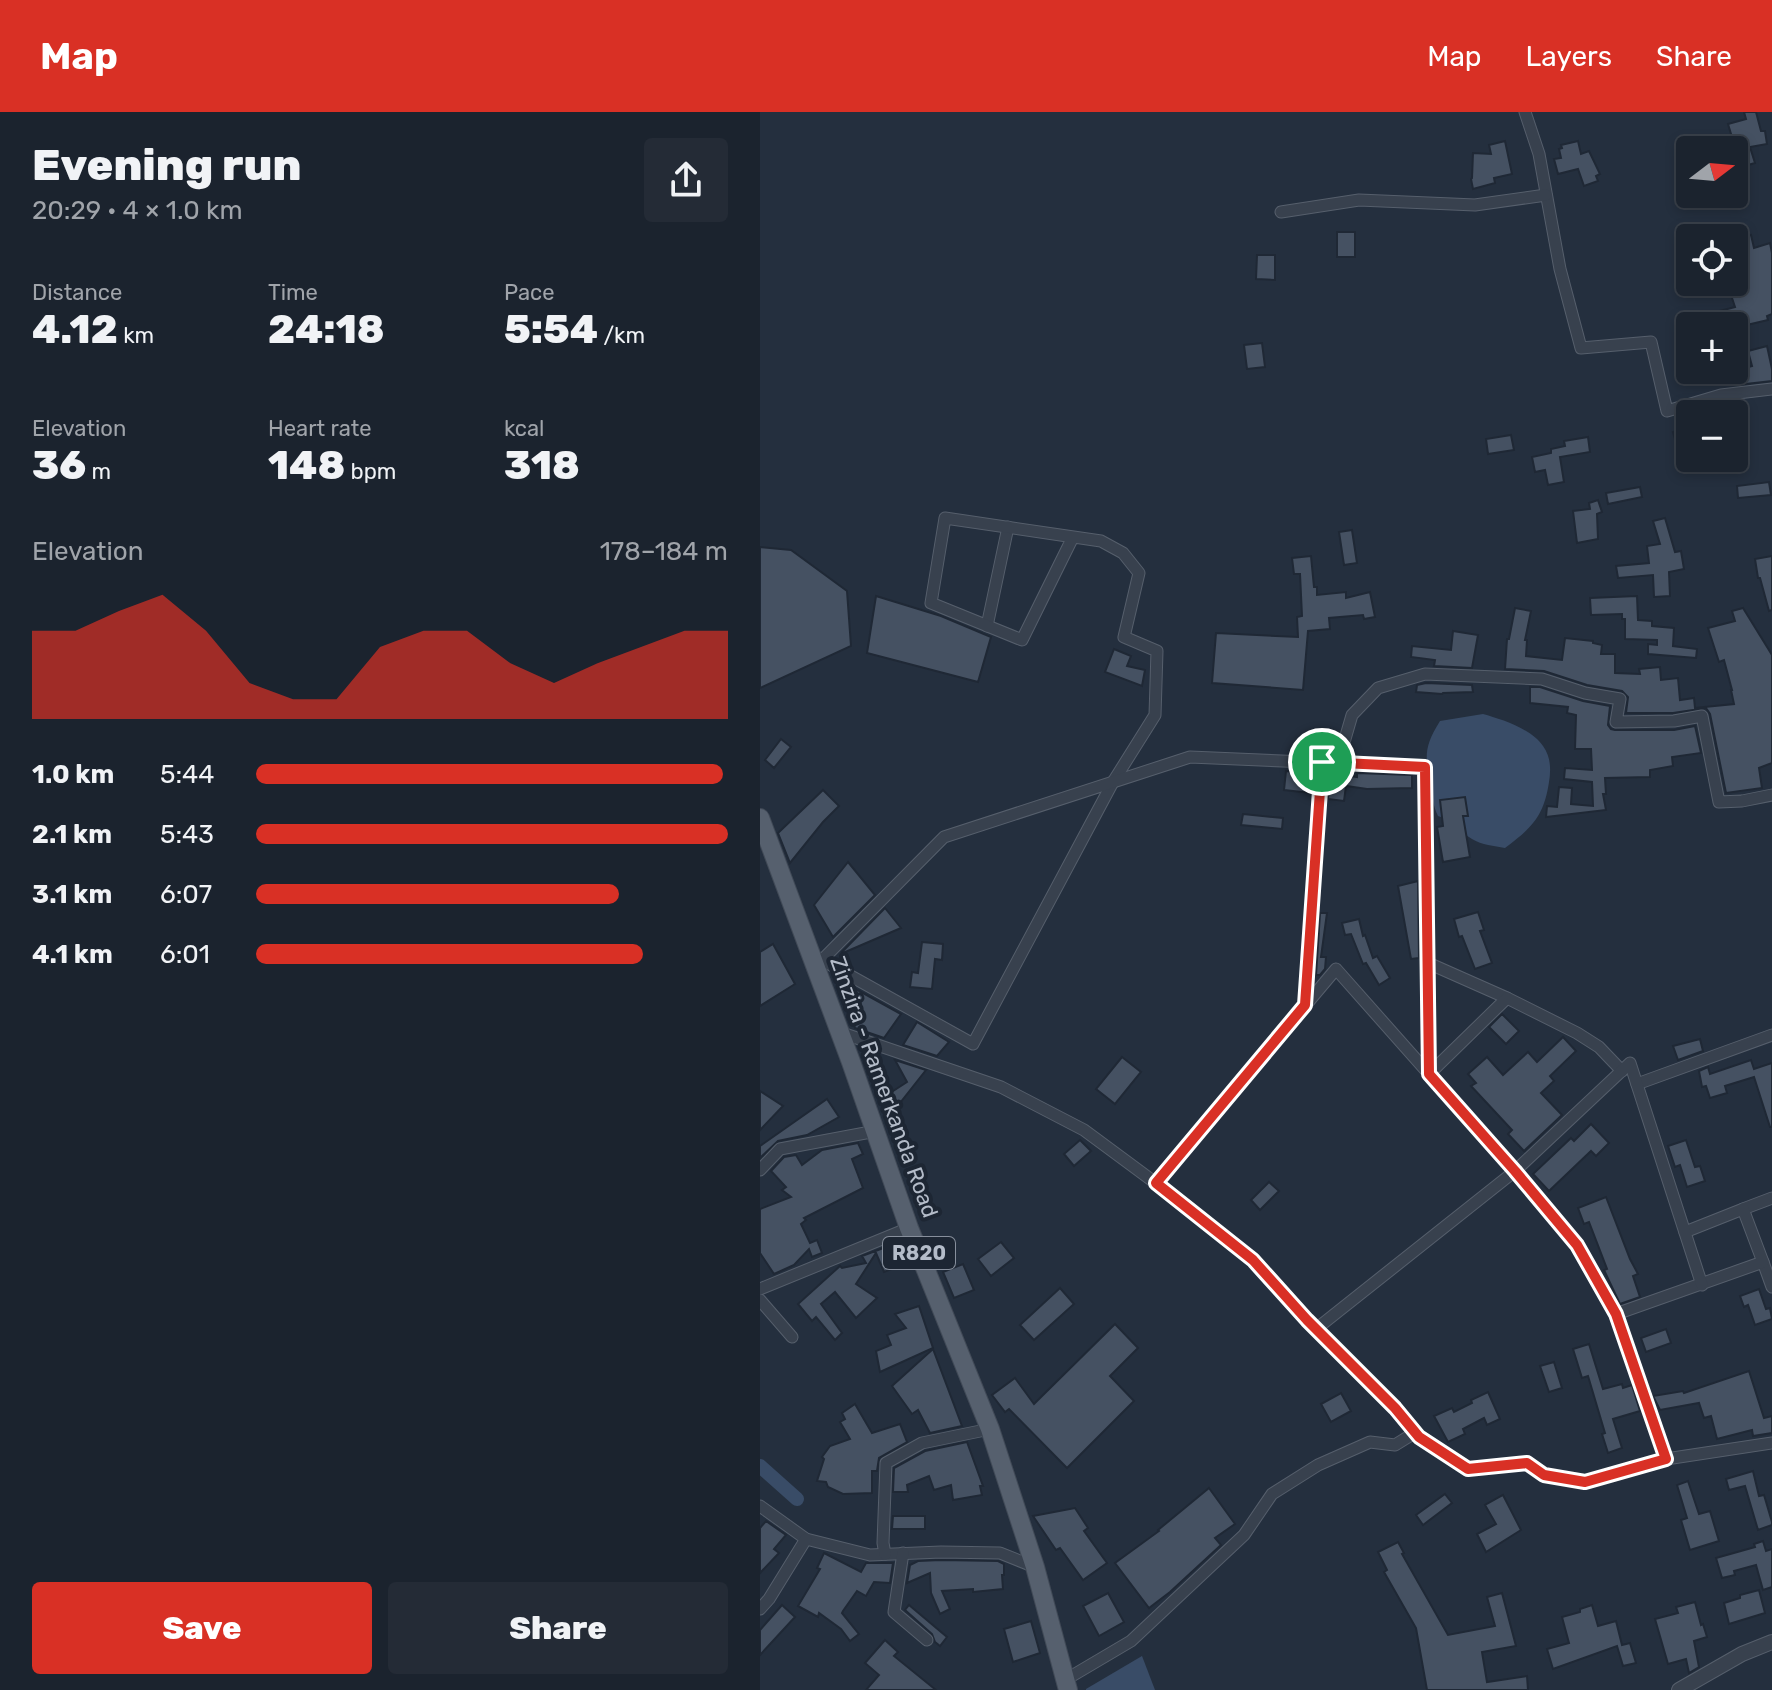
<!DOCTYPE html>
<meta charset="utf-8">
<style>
body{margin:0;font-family:Rubik,sans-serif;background:#242b36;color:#f1f3f6;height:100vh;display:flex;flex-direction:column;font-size:30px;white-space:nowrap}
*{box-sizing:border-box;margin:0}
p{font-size:26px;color:#a0a4aa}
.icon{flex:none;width:44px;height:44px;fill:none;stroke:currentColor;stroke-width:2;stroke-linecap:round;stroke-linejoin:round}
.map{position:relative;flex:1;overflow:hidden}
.drawer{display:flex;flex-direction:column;background:#1b232e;width:760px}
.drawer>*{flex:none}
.needle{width:52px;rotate:74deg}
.controls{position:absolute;left:916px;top:24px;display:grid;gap:16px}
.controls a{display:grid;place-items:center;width:72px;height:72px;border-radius:8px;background:#1b232e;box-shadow:0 4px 12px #0003,0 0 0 2px #39404a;font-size:40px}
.pin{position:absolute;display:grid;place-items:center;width:68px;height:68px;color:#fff;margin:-34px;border:4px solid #fff;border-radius:50%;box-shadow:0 2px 8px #0007}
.round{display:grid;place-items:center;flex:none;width:84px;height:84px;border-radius:8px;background:#242b36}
.summary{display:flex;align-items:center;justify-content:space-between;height:136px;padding:0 32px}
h1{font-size:44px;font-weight:800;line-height:60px}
.figures{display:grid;grid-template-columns:repeat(3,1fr);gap:12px;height:136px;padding:8px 32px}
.figures div{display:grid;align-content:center}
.figures b{font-size:40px;font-weight:800}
.figures small{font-size:22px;font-weight:400}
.figures p{font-size:22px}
.chart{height:224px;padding:16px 32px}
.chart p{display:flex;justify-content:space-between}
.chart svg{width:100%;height:144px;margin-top:8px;fill:#d93025;opacity:.7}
.button{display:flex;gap:16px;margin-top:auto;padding:16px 32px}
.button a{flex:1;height:92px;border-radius:8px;background:#d93025;color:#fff;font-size:32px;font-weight:800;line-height:92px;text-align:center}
.button a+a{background:#242b36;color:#f1f3f6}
ul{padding:0 32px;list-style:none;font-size:26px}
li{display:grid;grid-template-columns:128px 96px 1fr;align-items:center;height:60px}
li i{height:20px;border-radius:10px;background:#d93025}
header{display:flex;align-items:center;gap:48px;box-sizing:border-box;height:112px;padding:0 40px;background:#d93025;color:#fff}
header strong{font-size:38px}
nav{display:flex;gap:44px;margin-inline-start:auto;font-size:28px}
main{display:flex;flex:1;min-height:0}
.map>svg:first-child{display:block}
.water{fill:#394c67}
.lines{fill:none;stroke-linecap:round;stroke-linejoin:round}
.canal{stroke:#394c67;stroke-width:14}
.building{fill:#455162;stroke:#1f2835;stroke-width:2}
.minor-casing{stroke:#565f6c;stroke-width:13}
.tertiary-casing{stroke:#565f6c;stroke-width:16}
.primary-casing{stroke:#414a57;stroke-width:20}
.minor{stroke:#38414e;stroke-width:11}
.tertiary{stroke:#38414e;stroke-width:14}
.primary{stroke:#56606e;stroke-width:18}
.route-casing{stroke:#fff;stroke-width:16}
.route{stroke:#d93025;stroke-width:10}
.labels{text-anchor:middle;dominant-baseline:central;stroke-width:8;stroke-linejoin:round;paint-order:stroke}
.shield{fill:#1d2633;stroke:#878f9c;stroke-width:2}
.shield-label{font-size:20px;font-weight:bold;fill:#b4bcc9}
.street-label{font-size:22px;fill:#b4bcc9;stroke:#1d2633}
</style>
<header>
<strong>Map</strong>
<nav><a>Map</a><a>Layers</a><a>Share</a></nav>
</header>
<main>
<section class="drawer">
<div class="summary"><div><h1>Evening run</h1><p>20:29 · 4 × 1.0 km</p></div><a class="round"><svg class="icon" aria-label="share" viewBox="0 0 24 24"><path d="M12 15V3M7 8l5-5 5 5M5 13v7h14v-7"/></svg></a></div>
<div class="figures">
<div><p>Distance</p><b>4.12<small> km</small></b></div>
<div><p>Time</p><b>24:18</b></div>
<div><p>Pace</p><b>5:54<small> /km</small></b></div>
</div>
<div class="figures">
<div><p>Elevation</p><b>36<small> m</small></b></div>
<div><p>Heart rate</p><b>148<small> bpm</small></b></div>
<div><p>kcal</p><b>318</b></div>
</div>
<div class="chart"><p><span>Elevation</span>178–184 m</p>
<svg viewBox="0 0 160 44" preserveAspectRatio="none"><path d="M0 44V17L10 17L20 11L30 6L40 17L50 33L60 38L70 38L80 22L90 17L100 17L110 27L120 33L130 27L140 22L150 17L160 17V44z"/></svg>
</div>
<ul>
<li><b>1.0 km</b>5:44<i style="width:99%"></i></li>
<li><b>2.1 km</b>5:43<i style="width:100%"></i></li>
<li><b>3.1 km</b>6:07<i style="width:77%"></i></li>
<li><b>4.1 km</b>6:01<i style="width:82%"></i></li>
</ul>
<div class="button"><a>Save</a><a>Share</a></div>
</section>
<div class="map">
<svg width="1012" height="1578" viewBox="0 0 1012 1578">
<rect width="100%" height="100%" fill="#242f3e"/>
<g class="water">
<path d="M723 602C741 607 772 617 783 634 791 645 791 658 789 670 784 704 772 716 745 736 734 734 722 733 712 727 699 719 692 708 678 704 673 694 672 683 670 672 665 643 664 635 680 609Z"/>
<polygon points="382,1544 395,1578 326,1578 326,1577"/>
</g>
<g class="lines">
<polyline class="canal" points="0,1354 37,1387"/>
</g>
<g class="building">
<polygon points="984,0 996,0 1001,19 1005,19 1007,32 990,35 995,51 981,55 968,12 986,7"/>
<polygon points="745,29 752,62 734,66 735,71 713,77 711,67 712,66 713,41 731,42 729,33"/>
<polygon points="818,29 821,42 829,39 840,62 836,64 838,69 824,74 818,57 798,62 794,47 801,46 799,37 802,36 801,33"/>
<rect x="577" y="120" width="18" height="25"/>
<polygon points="991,123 994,136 1010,131 1012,141 1012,202 1007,204 1008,208 974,216 974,214 960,214 956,200 975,195 967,171 982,166 981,162 987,161 977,126"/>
<polygon points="497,143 515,143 515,168 496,167"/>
<polygon points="502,231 505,255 487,257 484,233"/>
<polygon points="1007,234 1012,257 1012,269 977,273 973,259 992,254 988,239"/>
<polygon points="928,314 930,319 930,342 920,345 913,320"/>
<polygon points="751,323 754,338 728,342 726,327"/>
<polygon points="828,325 830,340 800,345 804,370 788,373 785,358 775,360 772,345 791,341 791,337 805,334 804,329"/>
<polygon points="1009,370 1011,383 978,386 977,374"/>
<polygon points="880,375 882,385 848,392 846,381"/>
<polygon points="838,388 842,400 837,402 838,427 817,431 813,399 830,397 829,391"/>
<polygon points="905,406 915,440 921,439 924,457 909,460 910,484 894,485 893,463 858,466 856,454 889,451 887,434 900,432 893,409"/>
<polygon points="592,418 597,451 584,453 579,420"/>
<polygon points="0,435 31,438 87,479 91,534 0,576"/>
<polygon points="551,444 554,475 557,475 557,483 586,480 586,486 610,480 615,505 604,507 603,503 569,506 570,517 548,519 543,578 452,571 456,521 538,525 537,505 542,504 540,462 534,462 532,446"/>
<polygon points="1012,444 1012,498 1009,499 1000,466 998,466 995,447"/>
<polygon points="116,484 181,504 231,525 218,570 107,541"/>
<polygon points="877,484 878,508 892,509 892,514 914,516 913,534 937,537 936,546 888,542 888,532 897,533 897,528 865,527 865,507 862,507 862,502 831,503 830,486"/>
<polygon points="755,496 771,499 765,528 767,528 766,544 802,548 805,526 833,529 833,531 842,533 841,542 855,542 855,561 880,562 879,557 900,555 901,568 918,566 920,588 934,586 935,596 974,592 971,578 972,578 964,548 959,550 948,516 975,509 972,499 983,496 1012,543 1012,651 999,656 1002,676 966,681 950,602 946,596 913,601 866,601 868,585 862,579 827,573 784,559 745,557 747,527 749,527"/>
<polygon points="693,519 718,523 712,556 674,554 675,548 651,545 652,534 691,538"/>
<polygon points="354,537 371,544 367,554 385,558 382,574 345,560"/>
<polygon points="666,571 712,573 713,580 683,581 682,582 656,580 657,573"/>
<polygon points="770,575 780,575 823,589 850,594 848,613 851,617 855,618 914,618 935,614 941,641 912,645 913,654 890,658 890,665 845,666 846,682 843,682 846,698 786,705 787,694 797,695 799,675 812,676 811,692 833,694 832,670 804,667 805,656 832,658 831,637 815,637 816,603 807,601 808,595 770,591"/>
<polygon points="21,627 31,635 14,656 5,648"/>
<polygon points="526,659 553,663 551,681 524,678"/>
<polygon points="570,661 597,665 597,661 652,663 652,676 607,677 586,674 584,689 568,687"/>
<polygon points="63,678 79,694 63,710 30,751 18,721"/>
<polygon points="705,685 708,704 703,704 710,745 683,750 677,715 683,714 680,688"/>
<polygon points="483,702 523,706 522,717 481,713"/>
<polygon points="88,750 115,783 73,825 54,793"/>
<polygon points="658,769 659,846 651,847 638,774"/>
<polygon points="125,796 141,816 83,841 82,840"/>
<polygon points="718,800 724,818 720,819 732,851 715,857 702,824 699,825 694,807"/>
<polygon points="560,801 567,801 561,845 566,845 565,857 560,863 556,863"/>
<polygon points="599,807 603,824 605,823 613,846 617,844 630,866 619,873 606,851 603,852 591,822 585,823 582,811"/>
<polygon points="162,830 183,832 182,848 175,847 172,877 150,875 152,860 158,861"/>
<polygon points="13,832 35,872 0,894 0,840"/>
<polygon points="83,870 141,902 124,926 95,916"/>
<polygon points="742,902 759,919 746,932 729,915"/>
<polygon points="157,910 189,930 177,944 143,933"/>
<polygon points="803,925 816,939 790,964 794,969 781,981 802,1003 764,1039 748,1022 752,1018 711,974 716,971 708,962 727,945 743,963 768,940 777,950"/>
<polygon points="940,927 943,939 918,948 913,934"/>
<polygon points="362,945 381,960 355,992 336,977"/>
<polygon points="135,948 166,958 136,996 127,983 147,970"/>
<polygon points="991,948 994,957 1012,951 1012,1015 1010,1015 994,965 965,974 967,981 950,986 946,974 942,975 939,959 948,955 950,962"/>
<polygon points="0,979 23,994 0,1018"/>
<polygon points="67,987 79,1005 47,1023 18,1029 0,1046 0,1034"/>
<polygon points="831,1012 849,1031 836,1044 831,1039 789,1079 773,1062 811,1026 814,1029"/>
<polygon points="320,1028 331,1039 314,1054 304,1042"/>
<polygon points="926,1028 935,1055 940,1054 945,1069 927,1075 920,1053 915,1055 908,1034"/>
<polygon points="98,1031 103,1042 92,1047 103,1076 44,1106 46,1108 41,1112 50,1131 57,1128 62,1141 52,1145 49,1137 34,1153 14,1162 0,1141 0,1097 31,1085 22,1078 26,1075 11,1059 24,1045 36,1043 42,1053 62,1038"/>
<polygon points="509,1070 519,1079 500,1098 491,1088"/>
<polygon points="846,1085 870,1147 878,1162 873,1164 880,1185 860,1192 844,1158 847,1157 829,1110 824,1112 818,1096"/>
<polygon points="241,1130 254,1146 231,1164 218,1147"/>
<polygon points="126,1135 134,1156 124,1160 116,1141 96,1172 117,1186 96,1206 75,1180 61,1192 82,1221 75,1228 56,1205 52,1209 38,1192 80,1154 82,1156 106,1151 102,1144"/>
<polygon points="203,1152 214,1178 194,1186 183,1160"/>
<polygon points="300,1176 314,1192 274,1228 260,1213"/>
<polygon points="999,1177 1006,1197 1010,1196 1012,1207 995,1213 988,1193 984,1195 980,1184"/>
<polygon points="159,1194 173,1236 120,1260 116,1239 131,1233 127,1223 146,1216 135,1202"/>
<polygon points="355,1212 378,1236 350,1264 374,1289 307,1356 249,1297 245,1300 232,1283 255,1266 274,1292"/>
<polygon points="906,1217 911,1231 886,1240 881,1226"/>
<polygon points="829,1232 843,1277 862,1272 863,1276 872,1273 880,1299 853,1307 862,1336 848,1341 842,1322 845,1321 828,1264 822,1266 813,1237"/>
<polygon points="173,1237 202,1314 170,1321 158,1298 152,1302 132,1274"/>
<polygon points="794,1250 802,1276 789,1280 780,1254"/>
<polygon points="989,1259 1004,1306 1012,1304 1012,1321 993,1324 992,1318 957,1327 951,1304 944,1306 939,1291 900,1298 893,1284 923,1279 924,1281"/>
<polygon points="728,1280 740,1307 727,1313 724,1306 703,1317 705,1322 688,1330 674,1304 692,1296 694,1300 712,1291 711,1288"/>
<polygon points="581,1281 591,1299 571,1310 561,1292"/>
<polygon points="95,1292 112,1321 140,1312 147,1330 119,1346 117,1359 112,1359 112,1381 83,1382 68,1375 66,1370 57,1369 64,1347 62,1345 70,1334 90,1327 80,1310 85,1307 82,1301"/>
<polygon points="207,1330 223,1374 220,1374 222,1383 193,1388 191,1373 174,1378 169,1364 147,1373 148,1380 133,1380 134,1356 165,1339"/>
<polygon points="993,1359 999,1384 1004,1383 1012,1410 1012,1413 998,1418 985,1374 969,1378 966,1367"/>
<polygon points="928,1369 939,1402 950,1399 959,1429 930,1438 921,1408 927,1406 917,1373"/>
<polygon points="449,1376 475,1412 455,1426 461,1433 410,1480 389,1496 355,1451 399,1419 398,1418"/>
<polygon points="685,1382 692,1391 663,1413 656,1403"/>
<polygon points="743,1383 761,1418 726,1440 717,1422 736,1412 725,1393"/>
<polygon points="315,1396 328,1416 324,1419 347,1451 323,1468 300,1436 296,1438 273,1404"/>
<polygon points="133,1404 165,1404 165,1417 132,1417"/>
<polygon points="6,1409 26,1423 14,1437 19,1441 0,1461 0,1416"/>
<polygon points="1003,1429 1006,1439 1012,1437 1012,1475 1003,1478 996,1453 974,1459 975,1463 962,1466 956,1446 995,1435 994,1432"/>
<polygon points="638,1430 644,1441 642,1442 688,1523 735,1514 727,1485 742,1481 756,1534 722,1540 727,1570 767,1564 768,1578 667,1578 656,1516 624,1460 627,1458 618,1440"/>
<polygon points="64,1441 101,1460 106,1451 133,1451 130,1471 114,1470 106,1484 97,1479 83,1499 82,1501 99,1522 90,1529 81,1517 59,1501 58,1505 38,1494 60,1457 57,1456"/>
<polygon points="181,1448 238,1449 244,1452 244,1463 242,1463 243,1477 213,1480 213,1477 182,1479 190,1497 180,1502 171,1481 170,1461 147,1471 150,1453 158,1449"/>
<polygon points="999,1478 1005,1501 969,1512 964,1491 980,1486 980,1483"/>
<polygon points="348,1481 364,1510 339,1524 323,1494"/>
<polygon points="935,1490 941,1513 943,1512 947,1525 934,1529 939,1555 929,1561 926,1547 908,1552 895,1507 918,1501 916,1495"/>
<polygon points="22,1493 35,1505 0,1543 0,1518"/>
<polygon points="149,1493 187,1525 180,1534 175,1530 172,1522 145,1498"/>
<polygon points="832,1493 838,1514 856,1509 862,1533 870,1531 876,1551 863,1554 857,1534 793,1557 787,1537 809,1531 802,1505 820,1500 820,1497"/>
<polygon points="271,1509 280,1541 253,1550 244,1517"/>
<polygon points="125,1528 138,1540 134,1544 176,1578 106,1578 119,1563 105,1551"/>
</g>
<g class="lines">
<defs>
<g id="minor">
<polyline points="765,0 779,42 800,157 821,236 891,230 907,299 961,283 1012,277"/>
<polyline points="521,100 599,88 715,93 786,83"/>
<polyline points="227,514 248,415"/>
<polyline points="578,651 592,603 618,576 665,562 782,567 825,581 860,587 856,610 914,609 942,604 959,690 982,689 1012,683"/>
<polyline points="62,848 213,932 353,670 395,603 397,539 364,525 379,461 363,441 341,429 185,406 171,491 262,528 313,425"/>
<polyline points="59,851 184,725 430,645 665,655 669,962"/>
<polyline points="668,851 747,886"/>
<polyline points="545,893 562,650"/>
<polyline points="79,920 241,975 324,1018 428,1095 493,1148 547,1208 635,1296 659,1325 708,1357 767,1351 784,1363 825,1370 906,1347"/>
<polyline points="669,962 747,886 817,921 839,935 862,959"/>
<polyline points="877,972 1012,923"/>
<polyline points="0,1058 20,1037 116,1019"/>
<polyline points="396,1071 576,857 755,1059 817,1133 856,1202 906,1347 1012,1331"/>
<polyline points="983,1097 1012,1086"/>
<polyline points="1003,1150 1012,1175"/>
<polyline points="0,1177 149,1116"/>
<polyline points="0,1188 32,1225"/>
<polyline points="856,1202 1003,1150 983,1097 925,1120"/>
<polyline points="556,1217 755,1059 870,951 942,1173"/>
<polyline points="0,1394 46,1427 110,1443 181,1440 240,1441 275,1455"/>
<polyline points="143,1441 134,1500 167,1528"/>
<polyline points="125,1442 123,1431 126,1351 162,1331 230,1317"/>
<polyline points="0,1497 9,1487 46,1427"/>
<polyline points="305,1568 371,1529 484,1423 512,1382 558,1353 610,1330 635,1333 656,1320"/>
</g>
<polyline id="tertiary" points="919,1578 982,1542 1012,1530"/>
<polyline id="primary" points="0,706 91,950 149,1116 230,1317 275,1455 308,1578"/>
</defs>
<use href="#minor" class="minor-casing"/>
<use href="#tertiary" class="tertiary-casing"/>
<use href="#primary" class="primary-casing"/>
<use href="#minor" class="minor"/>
<use href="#tertiary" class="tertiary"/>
<use href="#primary" class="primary"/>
</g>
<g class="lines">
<defs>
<polygon id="route" points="562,650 665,655 669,962 755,1059 817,1133 856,1202 906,1347 825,1370 784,1363 767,1351 708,1357 659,1325 635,1296 547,1208 493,1148 396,1071 545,893"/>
</defs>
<use href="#route" class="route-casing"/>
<use href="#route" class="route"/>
</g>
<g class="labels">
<rect class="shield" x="123" y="1125" width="72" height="32" rx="6"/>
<g class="shield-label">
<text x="159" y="1141">R820</text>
</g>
<g class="street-label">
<text transform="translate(124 975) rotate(70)">Zinzira - Ramerkanda Road</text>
</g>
</g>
</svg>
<div class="controls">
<a><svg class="needle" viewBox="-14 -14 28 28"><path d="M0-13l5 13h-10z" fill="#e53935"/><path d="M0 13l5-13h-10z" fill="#a0a4aa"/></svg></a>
<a><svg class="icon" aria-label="locate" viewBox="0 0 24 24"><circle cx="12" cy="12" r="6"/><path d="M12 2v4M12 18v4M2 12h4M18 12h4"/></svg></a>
<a>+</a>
<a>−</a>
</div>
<div class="pin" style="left:562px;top:650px;background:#1e9e55"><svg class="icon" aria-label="arrive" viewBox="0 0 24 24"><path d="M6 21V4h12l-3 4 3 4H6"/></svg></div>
</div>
</main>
